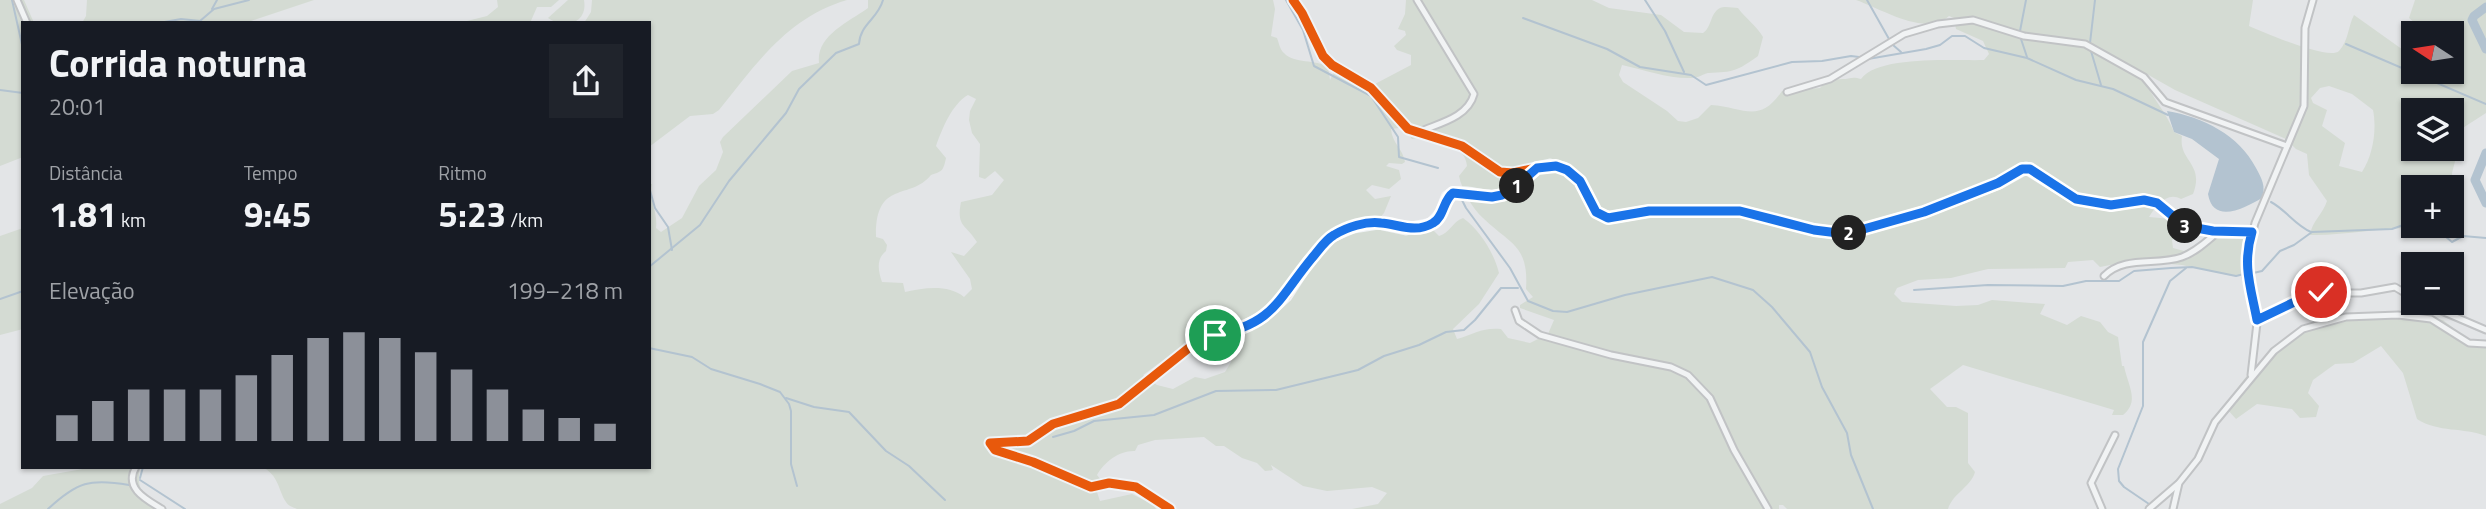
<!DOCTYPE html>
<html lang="pt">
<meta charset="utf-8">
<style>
body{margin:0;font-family:"Titillium Web",sans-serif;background:#20242c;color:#f1f3f6;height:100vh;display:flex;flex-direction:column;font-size:26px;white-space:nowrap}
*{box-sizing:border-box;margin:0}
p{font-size:23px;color:#9ea1a6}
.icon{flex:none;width:38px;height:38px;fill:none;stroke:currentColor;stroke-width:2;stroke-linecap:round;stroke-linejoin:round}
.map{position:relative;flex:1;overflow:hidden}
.panel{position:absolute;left:21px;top:21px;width:630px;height:448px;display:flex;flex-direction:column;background:#171b24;border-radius:0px;box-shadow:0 2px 5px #0004}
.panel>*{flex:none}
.needle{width:46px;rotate:282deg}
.tools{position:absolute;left:2401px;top:21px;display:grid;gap:14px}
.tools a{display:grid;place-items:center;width:63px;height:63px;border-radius:0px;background:#171b24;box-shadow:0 2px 5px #0004;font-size:35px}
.pin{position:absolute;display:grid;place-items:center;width:60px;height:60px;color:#fff;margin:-30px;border:4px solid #fff;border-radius:50%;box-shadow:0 2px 7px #0007}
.km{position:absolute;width:35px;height:35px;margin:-18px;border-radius:50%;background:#222;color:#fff;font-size:19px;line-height:35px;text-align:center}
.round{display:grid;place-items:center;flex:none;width:74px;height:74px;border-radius:0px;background:#20242c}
.summary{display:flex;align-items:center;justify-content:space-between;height:119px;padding:0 28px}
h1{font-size:38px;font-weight:700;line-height:52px}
.figures{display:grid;grid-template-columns:repeat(3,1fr);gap:10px;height:119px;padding:7px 28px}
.figures div{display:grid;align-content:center}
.figures b{font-size:35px;font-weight:700}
.figures small{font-size:19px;font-weight:400}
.figures p{font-size:19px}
.chart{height:196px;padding:14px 28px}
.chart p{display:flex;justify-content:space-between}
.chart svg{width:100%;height:126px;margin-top:7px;stroke:#8c9099;stroke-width:6}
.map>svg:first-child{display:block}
.green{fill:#d4dbd3;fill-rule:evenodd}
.water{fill:#b3c3d0}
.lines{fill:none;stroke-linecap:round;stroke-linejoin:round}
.stream{stroke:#b3c3d0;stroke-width:2}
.river{stroke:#b3c3d0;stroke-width:9}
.minor-casing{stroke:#c1c3c5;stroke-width:9}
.minor{stroke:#f1f3f4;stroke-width:5}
.cycleway-casing{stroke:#f0f3f6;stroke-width:13}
.cycleway{stroke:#e8590c;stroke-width:9}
.route-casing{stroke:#fff;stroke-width:14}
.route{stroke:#1a73e8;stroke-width:9}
</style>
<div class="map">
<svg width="2486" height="509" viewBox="0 0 2486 509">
<rect width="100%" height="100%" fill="#e3e5e7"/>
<g class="green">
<polygon points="0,0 24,0 34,23 23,23 23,157 0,166"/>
<polygon points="87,0 314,0 245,23 82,23 86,16"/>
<polygon points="497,0 559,0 551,7 537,7 530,23 459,23 487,16 498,7"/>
<path d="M568 0H584C588 23 565 30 548 18Z"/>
<path d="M592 0H847C788 17 756 64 719 110L713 114 690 116 649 147V23H584L591 12Z"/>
<path d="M868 0H1273L1275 9 1271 36 1277 38C1279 43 1280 50 1284 53 1294 64 1316 59 1328 67L1330 80 1337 66 1373 85 1411 65V55L1397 50 1394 46 1406 35 1405 31 1398 29 1405 14 1406 0H1592L1609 8 1661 15 1684 32 1703 33C1712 27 1710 13 1720 8 1725 6 1733 8 1738 8 1746 19 1756 25 1763 37L1758 56C1737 71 1734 72 1708 73 1703 74 1698 78 1692 78 1669 79 1645 70 1622 65L1619 75 1623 82 1667 111 1678 121 1686 122 1698 118 1711 105C1744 107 1759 125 1782 91L1820 88C1831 77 1828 80 1842 79 1850 79 1852 76 1861 79 1878 55 1956 61 1984 60L1989 54 1983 41 1956 29 1954 18 1949 16C1925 37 1882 9 1856 0H2253L2249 26C2263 32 2329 61 2339 51 2349 40 2348 26 2354 15L2413 57V72H2452V33H2427L2409 18 2415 0H2486V113L2458 131 2456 140 2459 146 2452 173 2453 195 2452 187H2413L2409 192 2413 209V226H2428L2430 229C2390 225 2350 236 2310 235 2312 221 2323 214 2327 201L2309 175 2307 154 2296 149 2286 139 2175 90 2145 73 2143 76C2150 96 2166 111 2174 132L2182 136C2178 161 2205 163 2193 194L2181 199C2167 191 2156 206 2149 217L2171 219 2183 228V233L2172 240 2173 248 2184 251 2213 236 2252 234 2249 271 2246 275 2233 276 2182 265 2148 262 2131 261 2100 267 2093 260 2068 262 2065 268 1988 269 1951 278 1918 280 1897 288 1894 294 1902 302 1956 306 1978 305 1992 300 2045 304 2040 314 2067 325 2081 316 2100 322 2108 332 2118 337 2122 366H2124C2128 386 2140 401 2123 415H2112L2114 410 1963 365 1930 389 1947 407H1956L1968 413V463L1975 472C1971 487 1953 493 1948 509H1787L1783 505H1779V509H1352L1378 504 1387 493 1372 487 1327 491 1303 486 1271 465 1273 470 1265 471 1257 463 1242 458 1224 446H1216L1204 437 1155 440 1138 445 1135 451C1120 450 1104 462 1097 475L1101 480 1096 489 1100 501 1132 494 1154 505 1156 509H297C293 507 288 506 286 502 278 490 279 475 262 467H649V184H652C649 201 658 212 656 228L661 232 682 218 699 186 716 170 723 152 720 142 723 137 792 71 819 63C816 36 847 23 868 8ZM2329 86 2352 94 2373 110C2377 130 2373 155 2362 172L2339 166 2345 143 2322 126 2327 110 2313 103 2311 98 2320 88ZM968 95 976 99 970 111 969 120 972 133 980 144 979 177 985 179 995 171 1004 180 992 195 961 202C956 227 966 224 977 242L964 256 951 252 970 279 972 289 964 297C948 284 924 288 905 292L903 283 882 282C878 270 876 259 886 251L887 245 883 239 876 237C875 179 910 201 931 175 942 171 943 172 946 158L936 146C942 129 952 104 968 95ZM2413 110H2452V149H2413ZM1399 128 1405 130 1412 139C1429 134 1466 144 1467 166L1459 176C1462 190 1472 208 1483 218 1510 244 1529 245 1526 289L1533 297 1520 305V308L1554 320 1548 334 1530 343 1508 338 1501 329C1484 327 1473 334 1457 339L1453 329 1479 304 1499 273C1494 253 1480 230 1463 218 1452 222 1450 233 1439 236L1429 226 1406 232 1375 223 1384 213 1391 196 1375 199 1366 190 1372 185 1389 189 1401 179 1399 170 1386 166 1389 163 1402 164 1405 162C1403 149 1392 143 1391 129ZM1197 327 1215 340 1234 339 1231 362 1225 372 1205 379 1195 377 1173 389 1157 385 1143 375 1181 347Z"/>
<polygon points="23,228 23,329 0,335 0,236"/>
<path d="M2398 312 2443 320 2469 340 2486 344V436C2463 427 2439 433 2417 419L2403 373 2381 346 2353 363 2335 364 2313 380 2308 393 2319 406 2316 417 2300 418 2292 409 2257 404 2236 419 2227 409C2233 391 2244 379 2257 365 2305 314 2332 314 2398 312Z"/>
<path d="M94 467H140C135 495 147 495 166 509H0V504L32 488 43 476Z"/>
</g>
<path class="water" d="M2167 111C2203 117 2239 135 2256 168 2262 179 2266 186 2262 198 2245 208 2213 225 2208 194L2219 159 2192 139 2174 132Z"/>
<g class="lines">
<g class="stream">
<polyline points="12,0 23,49"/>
<polyline points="1286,0 1303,30 1314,66 1371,96 1398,137 1399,157 1438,168"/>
<polyline points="1645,0 1665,31 1684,72"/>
<polyline points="1867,0 1889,39"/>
<polyline points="212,9 217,0"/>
<polyline points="1523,18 1607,49 1640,67 1691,75 1706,85 1792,62 1822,61 1851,56 1859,57"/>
<polyline points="159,23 181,19 200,21 214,9 249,0"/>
<polyline points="2020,31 2026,0"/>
<polyline points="2021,39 2027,57"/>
<polyline points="2090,43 2095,0"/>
<polyline points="2346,44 2486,104"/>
<polyline points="1893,45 1901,52"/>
<polyline points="2091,51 2101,85"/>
<polyline points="1868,59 1926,49 1940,45 1952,36 1965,36 1984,48 2027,58 2076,80 2113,89 2168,115"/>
<polyline points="0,90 23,93"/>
<polyline points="649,187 655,208 668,227 672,250"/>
<polyline points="1459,194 1466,208 1510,268 1528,301 1553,311 1567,312 1625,295 1712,277 1753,290 1772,307 1810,352 1822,387 1847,433 1851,455 1873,509"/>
<path d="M2271 202C2286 210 2295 225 2311 232"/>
<polyline points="2433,226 2452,242 2463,236 2486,238"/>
<path d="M649 267 700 225 729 181 786 113 799 89 836 53 859 44C860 24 878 19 883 0"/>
<polyline points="2249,274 2262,271 2280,251 2294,245 2312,232 2392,229 2406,224 2418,229 2423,226"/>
<polyline points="1914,290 1988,285 2063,286 2086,281 2119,281 2134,271 2171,268 2192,267 2236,276 2244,274"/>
<polyline points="0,299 23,291"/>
<polyline points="649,348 692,357 711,369 760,384 780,392 789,404 791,411 791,464 797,486"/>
<polyline points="786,398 814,407 849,412 886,451 909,466 945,500"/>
<polyline points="1053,437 1074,431 1094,421 1154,415 1216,391 1276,390 1358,370 1384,356 1419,345 1446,332 1464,330 1475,320 1501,288 1518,288"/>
<polyline points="140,478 143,467"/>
<polyline points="140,480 185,509"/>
<polyline points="2149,504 2124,487 2119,481 2118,469 2143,406 2143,342 2170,281 2186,268"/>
<path d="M48 509C77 482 90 478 129 485"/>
</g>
<g class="river">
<polyline points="2486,7 2474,16 2472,20 2486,49"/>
<polyline points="2486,153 2475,180 2486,203"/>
</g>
<defs>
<g id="minor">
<polyline points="17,0 27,23"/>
<polyline points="1293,0 1302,13 1323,56 1332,65 1371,88 1408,129 1462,146 1500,172 1513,173 1550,165 1564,168 1580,181 1596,212 1608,218 1649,211 1740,211 1814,230 1846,234 1924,212 1999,183 2026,168 2076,199 2111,205 2144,200 2157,203 2185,226 2218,232 2252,232"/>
<path d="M1417 0 1474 94C1468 117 1440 123 1421 131L1420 134"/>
<polyline points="1787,92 1830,79 1904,34 1938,24 1973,20 2024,36 2085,44 2144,77 2165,102 2287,146"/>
<path d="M2104 276C2125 255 2156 266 2182 257 2196 252 2207 241 2218 232"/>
<polyline points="2423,303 2486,330"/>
<polyline points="1515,310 1519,321 1540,335 1611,355 1671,367 1688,375 1710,398 1734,450 1768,509"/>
<polyline points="2257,320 2316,293 2361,293 2395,287 2413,298"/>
<polyline points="2251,375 2257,323 2246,277 2246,258 2255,223 2304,106 2305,28 2313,0"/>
<path d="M136 467C123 488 147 500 162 509"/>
<path d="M1170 509 1136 487 1109 483 1091 487 1033 462 995 450 990 443 1028 441 1053 424 1119 404 1200 339 1238 330 1263 317 1286 296 1308 262 1332 236 1353 227 1378 223 1406 229 1431 224 1441 213 1447 197 1453 193C1465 191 1476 195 1488 196 1509 198 1523 181 1537 168"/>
<polyline points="2102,509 2091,483 2115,435"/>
<polyline points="2149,509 2178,484"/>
<polyline points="2173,509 2179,483 2198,459 2215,422 2274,351 2303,329 2346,317 2398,315 2431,319 2469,343 2486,344"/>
</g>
</defs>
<use href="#minor" class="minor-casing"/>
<use href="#minor" class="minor"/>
<defs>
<g id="cycleway">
<polyline points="1293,0 1302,13 1323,56 1332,65 1371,88 1408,129 1462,146 1500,172 1513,173 1550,165 1564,168 1580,181 1596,212 1608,218 1649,211 1740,211 1814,230 1846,234 1924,212 1999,183 2026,168 2076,199 2111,205 2144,200 2157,203 2185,226 2218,232 2252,232"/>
<path d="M1170 509 1136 487 1109 483 1091 487 1033 462 995 450 990 443 1028 441 1053 424 1119 404 1200 339 1238 330 1263 317 1286 296 1308 262 1332 236 1353 227 1378 223 1406 229 1431 224 1441 213 1447 197 1453 193C1465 191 1476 195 1488 196 1509 198 1523 181 1537 168"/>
</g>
</defs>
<use href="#cycleway" class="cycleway-casing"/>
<use href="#cycleway" class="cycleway"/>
</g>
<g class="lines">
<defs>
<path id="route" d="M1215 335C1274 324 1278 299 1312 258 1319 250 1325 240 1334 235 1347 227 1366 221 1381 223 1398 224 1415 234 1433 223 1444 217 1443 200 1453 193L1492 197 1502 195 1511 191 1537 168 1556 166 1567 170 1580 181 1596 212 1608 218 1649 211H1740L1814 230 1846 234 1924 212 1998 183 2022 169H2030L2076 199 2111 205 2144 200 2157 203 2185 226 2213 231 2252 232C2242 265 2251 288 2257 320L2307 296 2321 292"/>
</defs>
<use href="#route" class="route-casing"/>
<use href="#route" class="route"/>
</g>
</svg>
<div class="tools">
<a><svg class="needle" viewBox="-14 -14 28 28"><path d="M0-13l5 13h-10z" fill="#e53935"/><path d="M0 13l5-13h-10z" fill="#9ea1a6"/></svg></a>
<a><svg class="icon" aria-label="layers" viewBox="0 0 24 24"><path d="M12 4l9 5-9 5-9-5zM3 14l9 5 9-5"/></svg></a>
<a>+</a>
<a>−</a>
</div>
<div class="pin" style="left:1215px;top:335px;background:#1e9e55"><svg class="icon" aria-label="arrive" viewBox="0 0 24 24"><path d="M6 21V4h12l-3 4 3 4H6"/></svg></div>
<div class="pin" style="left:2321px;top:292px;background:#d93025"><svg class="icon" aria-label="check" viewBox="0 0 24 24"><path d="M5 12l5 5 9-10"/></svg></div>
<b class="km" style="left:1517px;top:186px">1</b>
<b class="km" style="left:1849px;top:233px">2</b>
<b class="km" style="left:2185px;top:226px">3</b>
<section class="panel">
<div class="summary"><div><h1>Corrida noturna</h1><p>20:01</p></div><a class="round"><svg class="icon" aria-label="share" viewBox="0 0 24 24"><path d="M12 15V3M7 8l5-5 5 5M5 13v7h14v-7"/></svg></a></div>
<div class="figures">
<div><p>Distância</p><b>1.81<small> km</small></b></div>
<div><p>Tempo</p><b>9:45</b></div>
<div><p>Ritmo</p><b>5:23<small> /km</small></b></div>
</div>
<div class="chart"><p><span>Elevação</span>199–218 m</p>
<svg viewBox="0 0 160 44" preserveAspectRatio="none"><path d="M5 44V35M15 44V30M25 44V26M35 44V26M45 44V26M55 44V21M65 44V14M75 44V8M85 44V6M95 44V8M105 44V13M115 44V19M125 44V26M135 44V33M145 44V36M155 44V38"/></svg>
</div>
</section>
</div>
